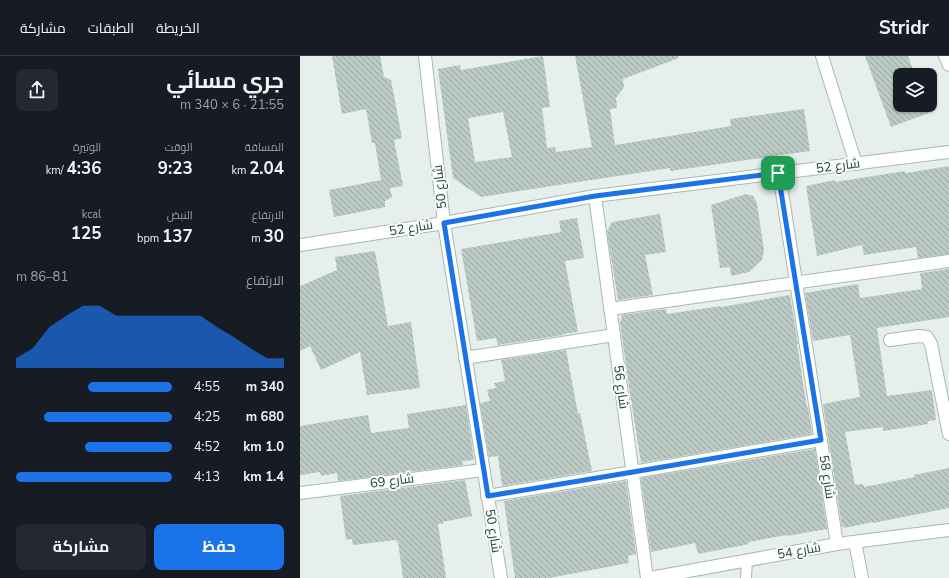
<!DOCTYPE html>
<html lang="ar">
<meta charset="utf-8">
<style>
body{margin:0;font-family:"Nunito Sans",Cairo,sans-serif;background:#242831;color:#f1f3f6;direction:rtl;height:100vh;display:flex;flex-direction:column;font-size:15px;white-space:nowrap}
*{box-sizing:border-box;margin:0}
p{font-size:13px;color:#9ea1a6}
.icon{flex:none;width:22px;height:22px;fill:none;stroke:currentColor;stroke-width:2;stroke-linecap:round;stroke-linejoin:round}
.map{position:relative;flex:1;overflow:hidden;direction:ltr}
.details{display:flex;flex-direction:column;background:#171b24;width:300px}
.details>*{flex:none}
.tools{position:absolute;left:593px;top:12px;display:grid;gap:8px}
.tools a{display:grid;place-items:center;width:44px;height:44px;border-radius:8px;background:#171b24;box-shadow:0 1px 3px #0004;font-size:20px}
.pin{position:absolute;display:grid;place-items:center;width:34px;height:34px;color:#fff;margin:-17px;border-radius:8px;box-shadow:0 2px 6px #0006}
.round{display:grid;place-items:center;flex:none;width:42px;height:42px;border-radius:8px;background:#242831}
.headline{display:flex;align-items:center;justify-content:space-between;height:68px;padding:0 16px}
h1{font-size:22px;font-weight:700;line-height:30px}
.metrics{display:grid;grid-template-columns:repeat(3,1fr);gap:6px;height:68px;padding:4px 16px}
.metrics div{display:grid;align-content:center}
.metrics b{font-size:17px;font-weight:700}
.metrics small{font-size:11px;font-weight:400}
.metrics p{font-size:11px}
.chart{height:112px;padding:8px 16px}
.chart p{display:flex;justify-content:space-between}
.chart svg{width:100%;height:72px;margin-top:4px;fill:#1a73e8;opacity:.7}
.button{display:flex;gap:8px;margin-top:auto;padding:8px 16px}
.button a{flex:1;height:46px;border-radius:8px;background:#1a73e8;color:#fff;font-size:16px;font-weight:700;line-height:46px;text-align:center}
.button a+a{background:#242831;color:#f1f3f6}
ul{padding:0 16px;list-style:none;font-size:13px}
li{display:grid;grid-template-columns:64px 48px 1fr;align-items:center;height:30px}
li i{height:10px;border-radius:5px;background:#1a73e8}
header{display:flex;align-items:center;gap:24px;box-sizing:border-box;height:56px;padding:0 20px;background:#171b24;border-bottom:1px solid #363941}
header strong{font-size:19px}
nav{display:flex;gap:22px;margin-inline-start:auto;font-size:14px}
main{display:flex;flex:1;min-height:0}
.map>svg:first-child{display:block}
.building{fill:url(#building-back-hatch);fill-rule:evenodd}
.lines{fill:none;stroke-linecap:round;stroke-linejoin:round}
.service-casing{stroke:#a8b8b2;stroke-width:12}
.minor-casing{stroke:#a8b8b2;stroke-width:14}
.tertiary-casing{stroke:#a8b8b2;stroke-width:14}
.service{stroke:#fff;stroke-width:10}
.minor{stroke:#fff;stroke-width:12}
.tertiary{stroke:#fff;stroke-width:12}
.route-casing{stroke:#fff;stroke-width:8}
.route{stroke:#1a73e8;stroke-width:5}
.labels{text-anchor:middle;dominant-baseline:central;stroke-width:4;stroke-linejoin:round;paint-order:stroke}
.street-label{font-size:13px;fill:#24423a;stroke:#f7fbf9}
</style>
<header>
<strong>Stridr</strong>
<nav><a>الخريطة</a><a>الطبقات</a><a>مشاركة</a></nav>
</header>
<main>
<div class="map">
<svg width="649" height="522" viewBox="0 0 649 522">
<defs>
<pattern id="building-back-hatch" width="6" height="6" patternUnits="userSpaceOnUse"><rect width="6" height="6" fill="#bbcac4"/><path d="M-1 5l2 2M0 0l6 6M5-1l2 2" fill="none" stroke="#98a6a0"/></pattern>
</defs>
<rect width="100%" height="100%" fill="#e6efeb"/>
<g class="building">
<polygon points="32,0 80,0 84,21 91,24 102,82 94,84 103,130 90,132 92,141 85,145 85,151 34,161 29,134 81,124 75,87 72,87 66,53 42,58"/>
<path d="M243 0 250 51 242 52 247 92 255 91 256 96 292 91 275 0H378L379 2 323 23 324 31 316 42 317 52 310 53 315 89 431 70 430 63 504 53 510 95 370 115V112L181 141 153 122 138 13 160 9 161 14ZM203 56 212 101 175 106 168 62Z"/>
<polygon points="565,0 608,0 615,19 600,19 600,49 626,49 629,57 591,71"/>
<polygon points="649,110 649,198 618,202 616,191 564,199 562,189 517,200 506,130 535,124 535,126 605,115 606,117"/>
<polygon points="446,138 453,140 457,147 464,195 462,204 449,216 431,220 430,211 420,212 411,149"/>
<polygon points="360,158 366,196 345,199 353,239 318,244 307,176 312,166"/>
<polygon points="277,162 284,202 265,205 278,276 263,278 263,279 198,289 196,282 177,285 161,193 261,176 259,165"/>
<polygon points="75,195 88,270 111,266 120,332 67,339 60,296 21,314 10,290 0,295 0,230 37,214 35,201"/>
<polygon points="649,213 649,261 577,272 587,340 632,334 636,364 628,365 628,368 583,375 583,371 545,376 555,429 563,428 564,431 615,421 614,419 649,412 649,452 573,467 573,466 544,472 544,470 542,471 523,348 560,341 550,279 513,285 505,237 558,228 560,242 622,233 620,217"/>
<polygon points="490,239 498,288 497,288 507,352 508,351 512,378 341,407 330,338 320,266 322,263 321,259 366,253 367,258 421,250 421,251"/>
<polygon points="266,294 278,358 280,357 292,415 202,430 198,400 189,401 180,347 190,345 187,334 196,332 194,327 205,325 201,304"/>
<polygon points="166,349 174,404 162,405 163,409 38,425 37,417 21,420 20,416 0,419 0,370 68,359 71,377 109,372 107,358"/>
<polygon points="515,393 527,473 487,480 487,479 448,486 449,488 398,498 395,487 351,496 341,422"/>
<polygon points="165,424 172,460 143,466 143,468 138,468 146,522 103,522 98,486 96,486 96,484 53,489 52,483 46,484 40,440"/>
<polygon points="326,425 336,498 328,500 329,507 249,522 215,522 204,445"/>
</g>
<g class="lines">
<defs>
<polyline id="service" points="446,522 447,504"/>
<g id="minor">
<polyline points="125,0 144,167 201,522"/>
<polyline points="522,0 556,108"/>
<polyline points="645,0 649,9"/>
<polyline points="479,117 537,488"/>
<polyline points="295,140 347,522"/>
<polyline points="310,253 649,205"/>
<polyline points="590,284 619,280 627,281 631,288 649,378"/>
<polyline points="165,302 314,279"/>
<polyline points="0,437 183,414"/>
<polyline points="187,440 333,416 521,384"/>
<polyline points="555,486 562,522"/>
<polyline points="350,522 537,488 649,474"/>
</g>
<polyline id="tertiary" points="0,189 144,167 295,140 649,96"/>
</defs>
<use href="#service" class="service-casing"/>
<use href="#minor" class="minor-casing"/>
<use href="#tertiary" class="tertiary-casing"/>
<use href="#service" class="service"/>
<use href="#minor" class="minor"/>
<use href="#tertiary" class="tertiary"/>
</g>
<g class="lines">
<defs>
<polygon id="route" points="478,117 521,384 333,416 188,440 144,167 295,140"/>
</defs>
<use href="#route" class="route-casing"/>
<use href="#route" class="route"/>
</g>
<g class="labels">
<g class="street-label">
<text transform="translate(538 110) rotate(-7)">شارع 52</text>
<text transform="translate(140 131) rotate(-96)">شارع 50</text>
<text transform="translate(111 172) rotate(-9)">شارع 52</text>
<text transform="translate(321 331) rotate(82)">شارع 56</text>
<text transform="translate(527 421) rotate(81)">شارع 58</text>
<text transform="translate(92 425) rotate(-7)">شارع 69</text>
<text transform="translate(193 475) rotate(81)">شارع 50</text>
<text transform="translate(499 495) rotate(-10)">شارع 54</text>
</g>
</g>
</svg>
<div class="tools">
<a><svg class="icon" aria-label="layers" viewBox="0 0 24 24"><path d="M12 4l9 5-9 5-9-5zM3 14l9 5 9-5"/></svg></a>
</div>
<div class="pin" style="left:478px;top:117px;background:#1e9e55"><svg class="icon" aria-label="arrive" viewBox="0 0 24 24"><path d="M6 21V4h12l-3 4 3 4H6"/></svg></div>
</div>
<section class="details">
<div class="headline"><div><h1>جري مسائي</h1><p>21:55 · 6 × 340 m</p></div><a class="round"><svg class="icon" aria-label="share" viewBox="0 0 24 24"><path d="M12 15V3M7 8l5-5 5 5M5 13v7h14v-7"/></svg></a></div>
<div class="metrics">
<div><p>المسافة</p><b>2.04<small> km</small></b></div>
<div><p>الوقت</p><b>9:23</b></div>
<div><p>الوتيرة</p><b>4:36<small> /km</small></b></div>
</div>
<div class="metrics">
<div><p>الارتفاع</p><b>30<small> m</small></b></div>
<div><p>النبض</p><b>137<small> bpm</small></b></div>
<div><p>kcal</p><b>125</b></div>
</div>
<div class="chart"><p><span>الارتفاع</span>81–86 m</p>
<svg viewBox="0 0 160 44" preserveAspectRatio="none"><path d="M0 44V38L10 32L20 19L30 12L40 6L50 6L60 12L70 12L80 12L90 12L100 12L110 12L120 19L130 25L140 32L150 38L160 38V44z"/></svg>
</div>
<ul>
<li><b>340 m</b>4:55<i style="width:54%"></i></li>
<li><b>680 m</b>4:25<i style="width:82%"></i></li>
<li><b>1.0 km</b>4:52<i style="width:56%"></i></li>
<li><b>1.4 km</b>4:13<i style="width:100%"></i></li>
</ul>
<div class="button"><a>حفظ</a><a>مشاركة</a></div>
</section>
</main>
